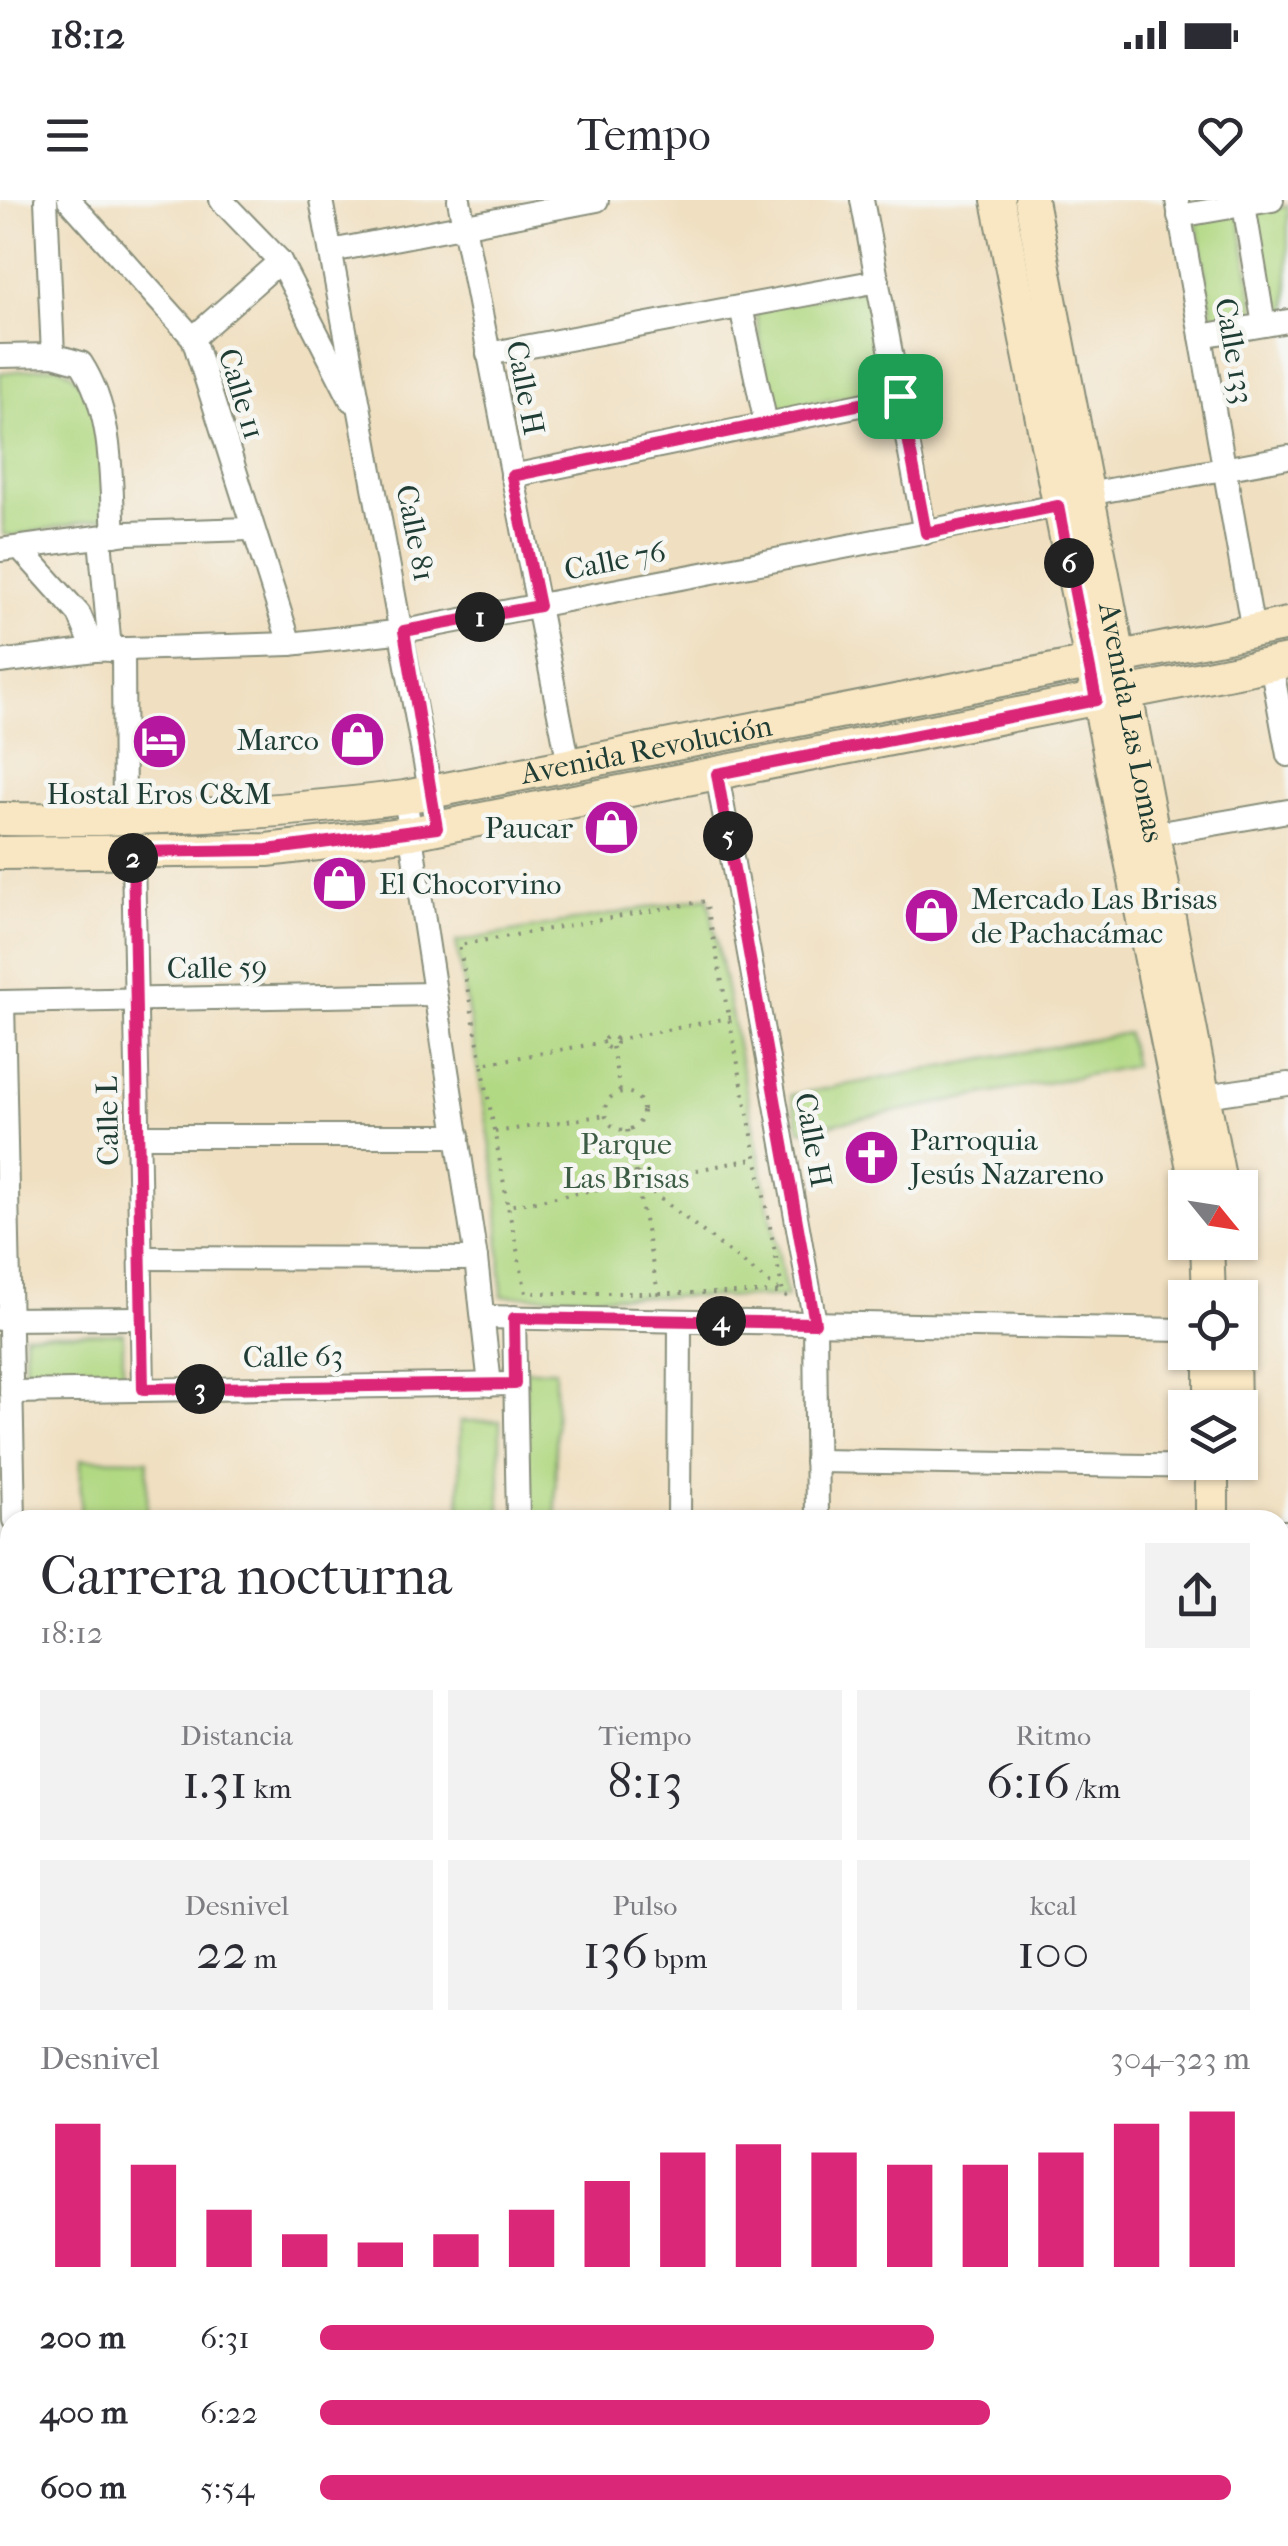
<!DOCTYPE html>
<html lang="es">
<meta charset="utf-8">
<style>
body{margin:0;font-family:"IM FELL French Canon",serif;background:#f2f2f3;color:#2b2b33;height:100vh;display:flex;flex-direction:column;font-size:38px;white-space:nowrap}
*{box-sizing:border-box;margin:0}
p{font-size:32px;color:#7c7c81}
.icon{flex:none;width:55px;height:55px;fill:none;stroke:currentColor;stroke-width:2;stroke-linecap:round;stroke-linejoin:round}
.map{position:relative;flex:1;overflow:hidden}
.panel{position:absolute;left:0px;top:1310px;width:1290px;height:1038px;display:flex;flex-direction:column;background:#fff;border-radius:30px 30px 0 0;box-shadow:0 2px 8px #0004}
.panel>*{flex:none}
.needle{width:65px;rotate:120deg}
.buttons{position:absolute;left:1168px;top:970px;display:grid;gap:20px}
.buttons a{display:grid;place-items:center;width:90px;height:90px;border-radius:0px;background:#fff;box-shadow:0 2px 8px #0004;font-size:50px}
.pin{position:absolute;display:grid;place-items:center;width:85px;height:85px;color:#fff;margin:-42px;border-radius:20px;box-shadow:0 5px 15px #0006}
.km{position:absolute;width:50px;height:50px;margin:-25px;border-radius:50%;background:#222;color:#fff;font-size:28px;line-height:50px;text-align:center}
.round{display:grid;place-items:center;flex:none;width:105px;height:105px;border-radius:0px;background:#f2f2f3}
.headline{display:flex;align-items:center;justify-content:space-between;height:170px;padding:0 40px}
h1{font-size:55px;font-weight:600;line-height:75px}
.stats{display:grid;grid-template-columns:repeat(3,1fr);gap:15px;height:170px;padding:10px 40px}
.stats div{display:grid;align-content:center;border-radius:0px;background:#f2f2f3;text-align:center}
.stats b{font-size:50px;font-weight:600}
.stats small{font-size:28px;font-weight:400}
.stats p{font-size:28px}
.chart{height:280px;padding:20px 40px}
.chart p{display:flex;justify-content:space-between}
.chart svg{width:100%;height:180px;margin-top:10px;stroke:#db2777;stroke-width:6}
ul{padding:0 40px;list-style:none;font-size:32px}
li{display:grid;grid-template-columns:160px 120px 1fr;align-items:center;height:75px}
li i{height:25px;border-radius:12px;background:#db2777}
.status{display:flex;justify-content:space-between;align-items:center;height:70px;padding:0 50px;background:#fff;direction:ltr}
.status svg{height:28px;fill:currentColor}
header{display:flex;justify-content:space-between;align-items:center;height:130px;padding:0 40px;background:#fff;font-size:45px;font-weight:600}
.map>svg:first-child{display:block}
.green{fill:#b1d882;stroke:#688a5b;stroke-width:2.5}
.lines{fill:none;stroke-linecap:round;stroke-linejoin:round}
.street-casing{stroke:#888e7a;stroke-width:26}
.secondary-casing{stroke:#888e7a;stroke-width:36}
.path{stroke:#888e7a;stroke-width:4;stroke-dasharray:2.5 8;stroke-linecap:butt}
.street{stroke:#fff;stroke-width:22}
.secondary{stroke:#f9e7c3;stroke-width:32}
.route-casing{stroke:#fff;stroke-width:20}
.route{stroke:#db2777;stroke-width:12}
.labels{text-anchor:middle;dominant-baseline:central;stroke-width:9;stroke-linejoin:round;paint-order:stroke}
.street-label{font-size:30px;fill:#1f3d34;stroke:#f6f6f2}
.poi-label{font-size:30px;fill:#1f3d34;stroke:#f6f6f2;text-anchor:start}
.park-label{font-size:30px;fill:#3c5c44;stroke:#f6f6f2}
</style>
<div class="status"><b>18:12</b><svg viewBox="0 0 49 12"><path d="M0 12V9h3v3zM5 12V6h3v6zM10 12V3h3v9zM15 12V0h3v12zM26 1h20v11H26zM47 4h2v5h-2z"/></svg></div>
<header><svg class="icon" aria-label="menu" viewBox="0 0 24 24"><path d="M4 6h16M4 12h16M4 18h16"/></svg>Tempo<svg class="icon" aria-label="heart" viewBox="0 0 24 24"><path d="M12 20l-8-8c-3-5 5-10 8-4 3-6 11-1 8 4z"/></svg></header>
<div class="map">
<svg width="1288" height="2346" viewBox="0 0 1288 2346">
<rect width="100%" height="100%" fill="#f6f6f2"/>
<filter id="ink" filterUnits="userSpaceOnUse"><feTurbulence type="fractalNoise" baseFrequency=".01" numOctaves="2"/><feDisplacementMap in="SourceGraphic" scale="20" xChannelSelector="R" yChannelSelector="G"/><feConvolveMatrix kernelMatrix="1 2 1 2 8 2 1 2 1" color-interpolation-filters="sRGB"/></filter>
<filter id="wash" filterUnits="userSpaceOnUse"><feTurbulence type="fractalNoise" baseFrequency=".0048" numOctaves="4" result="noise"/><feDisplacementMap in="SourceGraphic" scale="40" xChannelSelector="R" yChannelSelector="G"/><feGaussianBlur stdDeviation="2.25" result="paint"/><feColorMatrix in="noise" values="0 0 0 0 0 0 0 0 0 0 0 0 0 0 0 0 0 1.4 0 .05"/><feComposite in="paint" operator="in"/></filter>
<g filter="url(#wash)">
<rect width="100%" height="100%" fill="#f0dfc0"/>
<g class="green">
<polygon points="1288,6 1288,111 1271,114 1253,12"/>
<polygon points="1238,12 1257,118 1214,125 1196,20"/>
<polygon points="872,87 890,189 772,210 755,109"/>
<path d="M57 166C104 180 107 275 114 316L13 336 3 334 0 173Z"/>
<polygon points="708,697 787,1097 502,1096 497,983 456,742"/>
<polygon points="1127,833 1134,866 800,930 791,895"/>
<polygon points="123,1133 123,1180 25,1181 25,1134"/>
<polygon points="525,1170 555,1170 556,1320 527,1320"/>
<rect x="460" y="1221" width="40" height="99"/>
<polygon points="81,1259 148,1260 147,1320 80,1320"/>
<rect x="1280" y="1345" width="8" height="80"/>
<rect x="0" y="1897" width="10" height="110"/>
</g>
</g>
<g filter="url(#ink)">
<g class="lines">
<defs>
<g id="street">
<polyline points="46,0 53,155"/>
<polyline points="69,0 193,138 290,444"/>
<polyline points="221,0 280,61 351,200"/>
<polyline points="321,0 437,628"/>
<polyline points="459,0 569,565"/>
<polyline points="862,0 925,333"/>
<polyline points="1177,0 1253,431"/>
<polyline points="1244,5 1264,125"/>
<polyline points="1179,16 1272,0"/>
<polyline points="331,51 597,0"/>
<polyline points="741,107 766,224"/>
<polyline points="1201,136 1288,121"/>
<polyline points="193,138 280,61"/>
<polyline points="488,154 878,81"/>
<path d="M0 156 53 155 81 163C114 214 110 277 114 335"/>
<polyline points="512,276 900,197"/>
<polyline points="1088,294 1288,257"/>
<polyline points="100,338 110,450"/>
<polyline points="20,348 79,414 94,450"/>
<polyline points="0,350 127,333 250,329"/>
<polyline points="123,449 124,621"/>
<polyline points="0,462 94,450 290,444 404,431 1058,306"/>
<polyline points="1271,464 1288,555"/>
<polyline points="717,574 815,1123 817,1320"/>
<polyline points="405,597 476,1059 490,1185"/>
<polyline points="1150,635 1288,611"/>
<polyline points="133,652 143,1189"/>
<polyline points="0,802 434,794"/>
<polyline points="3,802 14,1320"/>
<polyline points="1205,896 1288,884"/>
<polyline points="138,936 458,936"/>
<polyline points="141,1058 476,1059"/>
<polyline points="484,1117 1185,1130"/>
<polyline points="514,1117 518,1320"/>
<polyline points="0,1119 141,1118"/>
<polyline points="11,1192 515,1184"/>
<polyline points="816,1261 1212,1267"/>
<polyline points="679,1320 680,1121"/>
<polyline points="1280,1332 1288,1332"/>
<polyline points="1280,1435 1288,1435"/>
<polyline points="0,1633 10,1633"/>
<polyline points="1280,1642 1288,1641"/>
<polyline points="0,1766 10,1766"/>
<polyline points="0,1888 10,1888"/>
<polyline points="0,2017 10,2017"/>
<polyline points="1280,2158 1288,2158"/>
<polyline points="0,2166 10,2166"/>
<polyline points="22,2338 579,2346"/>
<polyline points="1100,2346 1288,2345"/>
</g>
<g id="secondary">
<polyline points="998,0 1197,988"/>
<path id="s1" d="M1031 0 1221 988"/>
<path id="s2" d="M0 619C137 621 269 614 405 597L1288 424"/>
<polyline points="0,653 267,650 411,633 1288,461"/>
<polyline points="1207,1042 1209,1098"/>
<polyline points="1211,1152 1211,1208"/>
<polyline points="1233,1152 1234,1208"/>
<polyline points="1212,1320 1212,1262"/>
<polyline points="1280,2216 1288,2216"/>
<polyline points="0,2230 10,2230"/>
<polyline points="1280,2293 1288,2293"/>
<polyline points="0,2304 10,2304"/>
</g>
</defs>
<use href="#street" class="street-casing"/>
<use href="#secondary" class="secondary-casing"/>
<g class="path">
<circle cx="610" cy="842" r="6"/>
<polyline points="615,840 738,816"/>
<polyline points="604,842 482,864 508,1006 630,983"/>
<polyline points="612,847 620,892"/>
<polyline points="482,864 459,745 706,701 783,1093 526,1093 508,1006"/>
<circle cx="624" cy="911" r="19"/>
<polyline points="627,930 636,974"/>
<polyline points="495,932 606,915"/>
<circle cx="638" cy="981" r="7"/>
<polyline points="645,980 758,958"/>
<polyline points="644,986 790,1099"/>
<polyline points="638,989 659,1097"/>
<polyline points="1280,1386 1288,1386"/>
<polyline points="0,1945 0,1954"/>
<polyline points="1280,2248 1288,2249"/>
</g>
<use href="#street" class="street"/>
<use href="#secondary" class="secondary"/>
</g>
</g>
<g class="lines" filter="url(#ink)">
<defs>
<polygon id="route" points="900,196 926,333 1058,306 1096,500 717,574 815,1123 514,1118 515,1184 143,1189 133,652 267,650 437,628 404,431 539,406 512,276"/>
</defs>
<use href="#route" class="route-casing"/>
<use href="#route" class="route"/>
</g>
<defs>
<symbol id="shop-disc" viewBox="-11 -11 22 22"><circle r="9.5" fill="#b5179e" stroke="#f6f6f2"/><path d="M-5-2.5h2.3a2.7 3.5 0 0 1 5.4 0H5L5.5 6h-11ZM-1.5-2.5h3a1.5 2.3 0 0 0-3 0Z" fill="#fff"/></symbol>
<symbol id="hotel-disc" viewBox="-11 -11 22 22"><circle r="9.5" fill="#b5179e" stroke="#f6f6f2"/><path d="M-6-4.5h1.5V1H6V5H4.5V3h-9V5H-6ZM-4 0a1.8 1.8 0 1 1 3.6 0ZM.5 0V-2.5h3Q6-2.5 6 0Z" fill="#fff"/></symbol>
<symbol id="church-disc" viewBox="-11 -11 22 22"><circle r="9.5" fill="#b5179e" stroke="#f6f6f2"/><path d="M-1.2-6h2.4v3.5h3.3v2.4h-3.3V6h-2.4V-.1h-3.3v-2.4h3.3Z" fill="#fff"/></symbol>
</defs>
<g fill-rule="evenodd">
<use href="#shop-disc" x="326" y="508" width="63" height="63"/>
<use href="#hotel-disc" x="128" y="510" width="63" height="63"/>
<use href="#shop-disc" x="580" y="596" width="63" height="63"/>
<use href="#shop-disc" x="308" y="652" width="63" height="63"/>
<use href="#shop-disc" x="900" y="684" width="63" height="63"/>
<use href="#church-disc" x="840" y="926" width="63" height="63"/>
</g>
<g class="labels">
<g class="street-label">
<text transform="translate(1234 151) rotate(80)">Calle 133</text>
<text transform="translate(525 188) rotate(79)">Calle H</text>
<text transform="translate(241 194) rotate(73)">Calle 11</text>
<text transform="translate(415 333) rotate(79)">Calle 81</text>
<text transform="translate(615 361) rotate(-11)">Calle 76</text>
<text stroke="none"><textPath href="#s1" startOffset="532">Avenida Las Lomas</textPath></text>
<text stroke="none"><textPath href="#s2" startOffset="652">Avenida Revolución</textPath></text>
<text transform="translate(217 768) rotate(-1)">Calle 59</text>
<text transform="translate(108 921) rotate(-91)">Calle L</text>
<text transform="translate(813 940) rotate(80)">Calle H</text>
<text transform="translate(293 1157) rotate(-1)">Calle 63</text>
</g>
<g class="poi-label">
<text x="319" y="540" text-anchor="end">Marco</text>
<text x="159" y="594" text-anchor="middle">Hostal Eros C&amp;M</text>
<text x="573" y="628" text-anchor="end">Paucar</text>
<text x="379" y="684">El Chocorvino</text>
<text x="971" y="699">Mercado Las Brisas<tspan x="971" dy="34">de Pachacámac</tspan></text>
<text x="910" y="940">Parroquia<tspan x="910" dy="34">Jesús Nazareno</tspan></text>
</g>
<g class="park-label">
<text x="626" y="944">Parque<tspan x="626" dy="34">Las Brisas</tspan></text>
</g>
</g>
</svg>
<div class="buttons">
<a><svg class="needle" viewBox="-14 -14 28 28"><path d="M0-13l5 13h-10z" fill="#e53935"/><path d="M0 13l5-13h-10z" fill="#7c7c81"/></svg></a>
<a><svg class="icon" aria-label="locate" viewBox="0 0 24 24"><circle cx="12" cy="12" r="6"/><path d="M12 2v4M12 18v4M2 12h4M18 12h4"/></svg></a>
<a><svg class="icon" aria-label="layers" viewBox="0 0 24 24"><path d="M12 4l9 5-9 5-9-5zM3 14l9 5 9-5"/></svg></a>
</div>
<div class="pin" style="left:900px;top:196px;background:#1e9e55"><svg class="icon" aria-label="arrive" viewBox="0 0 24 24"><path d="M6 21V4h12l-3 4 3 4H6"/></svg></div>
<b class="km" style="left:480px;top:417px">1</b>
<b class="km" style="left:133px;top:658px">2</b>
<b class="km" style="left:200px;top:1189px">3</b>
<b class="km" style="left:721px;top:1121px">4</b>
<b class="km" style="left:728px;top:636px">5</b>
<b class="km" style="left:1069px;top:363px">6</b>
<section class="panel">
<div class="headline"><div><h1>Carrera nocturna</h1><p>18:12</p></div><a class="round"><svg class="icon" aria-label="share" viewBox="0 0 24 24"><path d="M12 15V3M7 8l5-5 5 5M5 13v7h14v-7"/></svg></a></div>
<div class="stats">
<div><p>Distancia</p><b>1.31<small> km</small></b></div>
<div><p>Tiempo</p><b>8:13</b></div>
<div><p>Ritmo</p><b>6:16<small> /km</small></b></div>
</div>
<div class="stats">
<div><p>Desnivel</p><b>22<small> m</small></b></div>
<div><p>Pulso</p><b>136<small> bpm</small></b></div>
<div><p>kcal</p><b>100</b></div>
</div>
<div class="chart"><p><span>Desnivel</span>304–323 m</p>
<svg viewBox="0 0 160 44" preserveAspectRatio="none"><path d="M5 44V9M15 44V19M25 44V30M35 44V36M45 44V38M55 44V36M65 44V30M75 44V23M85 44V16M95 44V14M105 44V16M115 44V19M125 44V19M135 44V16M145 44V9M155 44V6"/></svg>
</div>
<ul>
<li><b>200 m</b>6:31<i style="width:66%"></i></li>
<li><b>400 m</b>6:22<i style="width:72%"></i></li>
<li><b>600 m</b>5:54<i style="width:98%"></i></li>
</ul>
</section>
</div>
